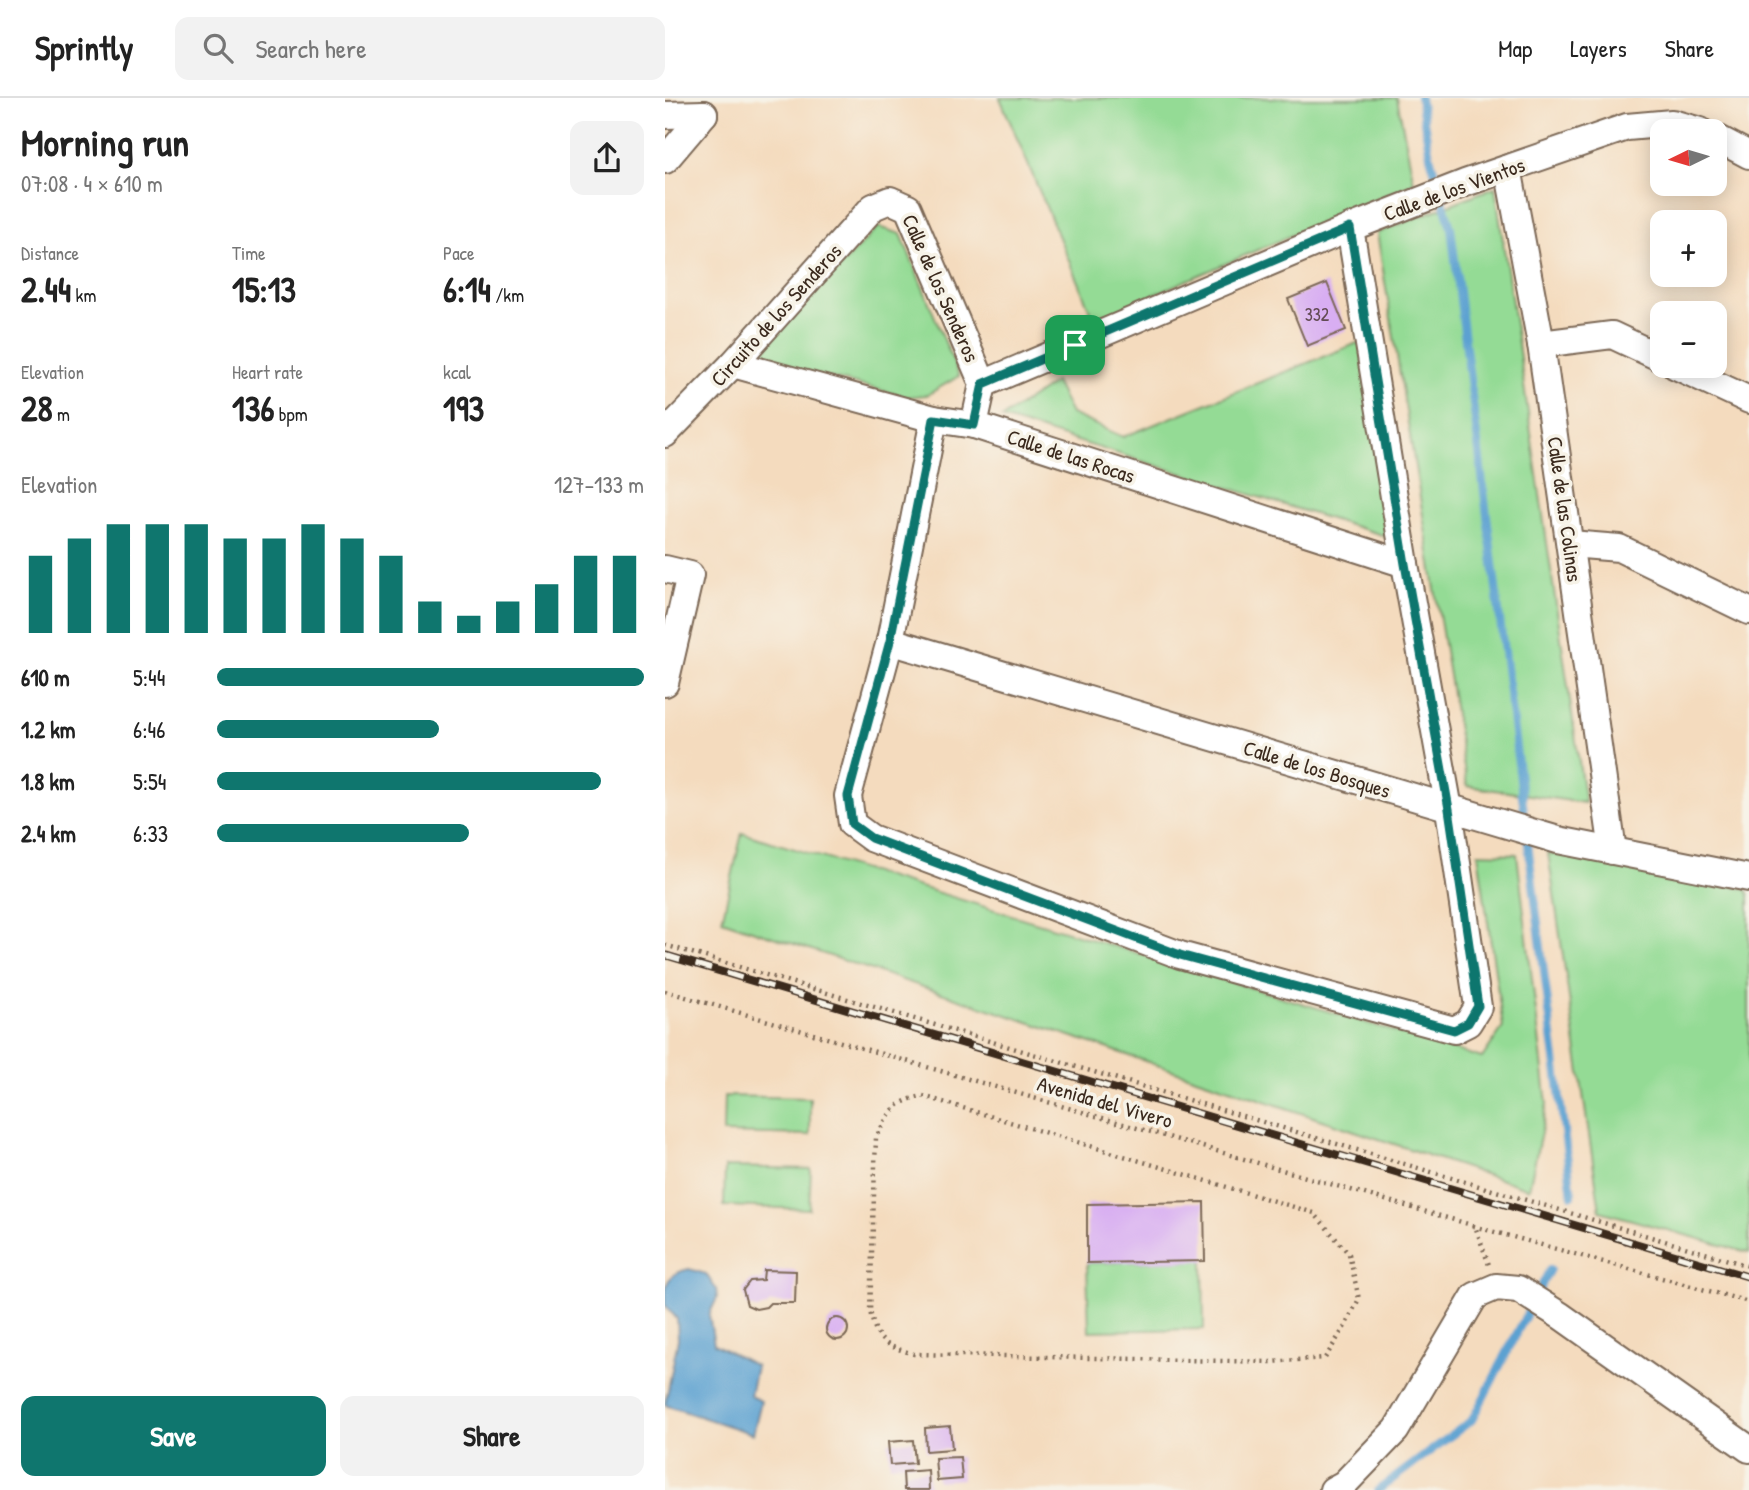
<!DOCTYPE html>
<meta charset="utf-8">
<style>
body{margin:0;font-family:"Patrick Hand",sans-serif;background:#f2f2f2;color:#222;height:100vh;display:flex;flex-direction:column;font-size:26px;white-space:nowrap}
*{box-sizing:border-box;margin:0}
p{font-size:23px;color:#767676}
.icon{flex:none;width:38px;height:38px;fill:none;stroke:currentColor;stroke-width:2;stroke-linecap:round;stroke-linejoin:round}
.map{position:relative;flex:1;overflow:hidden}
.side{display:flex;flex-direction:column;background:#fff;width:665px}
.side>*{flex:none}
.needle{width:46px;rotate:265deg}
.tools{position:absolute;left:985px;top:21px;display:grid;gap:14px}
.tools a{display:grid;place-items:center;width:77px;height:77px;border-radius:14px;background:#fff;box-shadow:0 4px 18px #0003;font-size:35px}
.pin{position:absolute;display:grid;place-items:center;width:60px;height:60px;color:#fff;margin:-30px;border-radius:14px;box-shadow:0 4px 10px #0006}
.round{display:grid;place-items:center;flex:none;width:74px;height:74px;border-radius:14px;background:#f2f2f2}
.overview{display:flex;align-items:center;justify-content:space-between;height:119px;padding:0 21px}
h1{font-size:38px;font-weight:800;line-height:52px}
.figures{display:grid;grid-template-columns:repeat(3,1fr);gap:10px;height:119px;padding:7px 21px}
.figures div{display:grid;align-content:center}
.figures b{font-size:35px;font-weight:800}
.figures small{font-size:19px;font-weight:400}
.figures p{font-size:19px}
.chart{height:196px;padding:14px 21px}
.chart p{display:flex;justify-content:space-between}
.chart svg{width:100%;height:126px;margin-top:7px;stroke:#0f766e;stroke-width:6}
.button{display:flex;gap:14px;margin-top:auto;padding:14px 21px}
.button a{flex:1;height:80px;border-radius:14px;background:#0f766e;color:#fff;font-size:28px;font-weight:800;line-height:80px;text-align:center}
.button a+a{background:#f2f2f2;color:#222}
ul{padding:0 21px;list-style:none;font-size:23px}
li{display:grid;grid-template-columns:112px 84px 1fr;align-items:center;height:52px}
li i{height:18px;border-radius:9px;background:#0f766e}
header{display:flex;align-items:center;gap:42px;box-sizing:border-box;height:98px;padding:0 35px;background:#fff;border-bottom:2px solid #e0e0e0}
header strong{font-size:33px}
nav{display:flex;gap:38px;margin-inline-start:auto;font-size:24px}
.search{width:490px;height:63px;background:#f2f2f2;display:flex;align-items:center;gap:18px;box-sizing:border-box;padding:0 24px;border-radius:14px;color:#767676;font-size:26px}
main{display:flex;flex:1;min-height:0}
.map>svg:first-child{display:block}
.green{fill:#94db95;stroke:#68825a;stroke-width:2}
.water{fill:#5ba1d1;stroke:#4b6678;stroke-width:2}
.lines{fill:none;stroke-linecap:round;stroke-linejoin:round}
.stream{stroke:#5ba1d1;stroke-width:8}
.building{fill:#d8aef2}
.minor-casing{stroke:#7c6856;stroke-width:30}
.path{stroke:#7c6856;stroke-width:4.5;stroke-dasharray:2 5;stroke-linecap:butt}
.minor{stroke:#fff;stroke-width:26}
.rail-casing{stroke:#3b2a1e;stroke-width:8}
.rail{stroke:#f7f3e8;stroke-width:5;stroke-dasharray:16;stroke-linecap:butt}
.route-casing{stroke:#fff;stroke-width:14}
.route{stroke:#0f766e;stroke-width:9}
.labels{text-anchor:middle;dominant-baseline:central;stroke-width:7;stroke-linejoin:round;paint-order:stroke}
.number-label{font-size:18px;fill:#624b53}
.street-label{font-size:21px;fill:#3b2a1e;stroke:#f7f3e8}
</style>
<header>
<strong>Sprintly</strong>
<div class="search"><svg class="icon" aria-label="search" viewBox="0 0 24 24"><circle cx="10" cy="10" r="6"/><path d="M15 15l6 6"/></svg>Search here</div>
<nav><a>Map</a><a>Layers</a><a>Share</a></nav>
</header>
<main>
<section class="side">
<div class="overview"><div><h1>Morning run</h1><p>07:08 · 4 × 610 m</p></div><a class="round"><svg class="icon" aria-label="share" viewBox="0 0 24 24"><path d="M12 15V3M7 8l5-5 5 5M5 13v7h14v-7"/></svg></a></div>
<div class="figures">
<div><p>Distance</p><b>2.44<small> km</small></b></div>
<div><p>Time</p><b>15:13</b></div>
<div><p>Pace</p><b>6:14<small> /km</small></b></div>
</div>
<div class="figures">
<div><p>Elevation</p><b>28<small> m</small></b></div>
<div><p>Heart rate</p><b>136<small> bpm</small></b></div>
<div><p>kcal</p><b>193</b></div>
</div>
<div class="chart"><p><span>Elevation</span>127–133 m</p>
<svg viewBox="0 0 160 44" preserveAspectRatio="none"><path d="M5 44V17M15 44V11M25 44V6M35 44V6M45 44V6M55 44V11M65 44V11M75 44V6M85 44V11M95 44V17M105 44V33M115 44V38M125 44V33M135 44V27M145 44V17M155 44V17"/></svg>
</div>
<ul>
<li><b>610 m</b>5:44<i style="width:100%"></i></li>
<li><b>1.2 km</b>6:46<i style="width:52%"></i></li>
<li><b>1.8 km</b>5:54<i style="width:90%"></i></li>
<li><b>2.4 km</b>6:33<i style="width:59%"></i></li>
</ul>
<div class="button"><a>Save</a><a>Share</a></div>
</section>
<div class="map">
<svg width="1084" height="1392" viewBox="0 0 1084 1392">
<rect width="100%" height="100%" fill="#f7f3e8"/>
<filter id="ink" filterUnits="userSpaceOnUse"><feTurbulence type="fractalNoise" baseFrequency=".0143" numOctaves="2"/><feDisplacementMap in="SourceGraphic" scale="14" xChannelSelector="R" yChannelSelector="G"/><feConvolveMatrix kernelMatrix="1 2 1 2 8 2 1 2 1" color-interpolation-filters="sRGB"/></filter>
<filter id="wash" filterUnits="userSpaceOnUse"><feTurbulence type="fractalNoise" baseFrequency=".00686" numOctaves="4" result="noise"/><feDisplacementMap in="SourceGraphic" scale="28" xChannelSelector="R" yChannelSelector="G"/><feGaussianBlur stdDeviation="1.57" result="paint"/><feColorMatrix in="noise" values="0 0 0 0 0 0 0 0 0 0 0 0 0 0 0 0 0 1.4 0 .05"/><feComposite in="paint" operator="in"/></filter>
<g filter="url(#wash)">
<rect width="100%" height="100%" fill="#f4dbbe"/>
<g class="green">
<polygon points="335,0 732,0 749,85 429,222"/>
<polygon points="830,89 920,705 802,688 712,135"/>
<polygon points="213,129 236,136 294,278 262,297 242,299 87,260"/>
<polygon points="695,244 727,440 337,320 390,284 406,316 458,339"/>
<polygon points="77,735 817,960 838,929 813,755 852,756 882,1006 864,1091 57,822"/>
<polygon points="883,755 1081,791 1084,797 1084,1155 935,1113"/>
<polygon points="59,998 145,1000 145,1037 58,1035"/>
<polygon points="60,1069 146,1071 144,1111 59,1108"/>
<polygon points="538,1162 539,1231 424,1233 422,1165"/>
</g>
<path class="water" d="M24 1171 41 1176 51 1191 52 1200 44 1217 49 1246 91 1268 85 1298 96 1303 88 1336 0 1307 13 1241 12 1221 0 1207C0 1186 1 1176 24 1171Z"/>
<g class="lines">
<g class="stream">
<polyline points="755,0 765,58 786,130 907,1097"/>
<polyline points="713,1392 807,1322 885,1171"/>
</g>
</g>
<g id="blocks">
<g class="building">
<polygon points="662,185 681,232 642,248 623,201"/>
<polygon points="539,1104 540,1163 422,1165 422,1106"/>
<polygon points="99,1172 131,1173 130,1205 105,1205 101,1209 91,1211 82,1207 78,1192 85,1183 98,1182"/>
<circle cx="172" cy="1231" r="11"/>
<polygon points="285,1328 287,1351 261,1353 260,1330"/>
<polygon points="248,1342 250,1365 225,1367 223,1344"/>
<polygon points="295,1359 297,1381 272,1383 270,1360"/>
<polygon points="263,1372 264,1392 239,1392 238,1374"/>
</g>
</g>
</g>
<g filter="url(#ink)">
<use href="#blocks" fill-opacity="0" stroke="#7c6856" stroke-width="2"/>
<g class="lines">
<defs>
<g id="minor">
<polyline points="0,17 39,16"/>
<polyline points="1050,39 1084,57"/>
<polyline points="0,62 39,16"/>
<polyline points="843,70 876,246 948,753"/>
<polyline points="876,246 947,237 998,261"/>
<polyline points="68,266 269,321 309,327 740,466"/>
<polyline points="1011,268 1084,302"/>
<polyline points="318,286 685,130 800,85 962,29 1007,25 1035,33"/>
<polyline points="269,321 225,543 183,698 187,726 206,740 515,857 789,932 803,925 813,909 784,711 740,466 685,130"/>
<polyline points="0,336 68,266 208,109 225,102 243,110 318,286 309,327"/>
<polyline points="905,446 954,450 1084,513"/>
<polyline points="0,471 25,477 0,585"/>
<polyline points="225,543 893,742 1084,780"/>
<polyline points="668,1392 679,1386 731,1332 810,1198 831,1189 853,1191 896,1218 1084,1351"/>
</g>
</defs>
<use href="#minor" class="minor-casing"/>
<g class="path">
<polyline points="0,847 1084,1168"/>
<polyline points="0,893 810,1128 824,1167"/>
<path d="M258 998 649 1115 684 1156 694 1201 679 1230 660 1260 605 1264 249 1256C219 1247 212 1245 205 1213L211 1039C226 1013 228 1004 258 998Z"/>
<polyline points="808,1128 1084,1204"/>
</g>
<use href="#minor" class="minor"/>
<defs>
<polyline id="rail" points="0,857 1084,1179"/>
</defs>
<use href="#rail" class="rail-casing"/>
<use href="#rail" class="rail"/>
</g>
</g>
<g class="lines" filter="url(#ink)">
<defs>
<polygon id="route" points="685,130 740,466 784,711 813,908 803,925 789,932 515,857 206,740 187,726 183,698 225,543 269,321 309,327 318,286"/>
</defs>
<use href="#route" class="route-casing"/>
<use href="#route" class="route"/>
</g>
<g class="labels">
<g class="number-label">
<text x="652" y="216">332</text>
</g>
<g class="street-label">
<text transform="translate(789 91) rotate(-20)">Calle de los Vientos</text>
<text transform="translate(276 190) rotate(66)">Calle de los Senderos</text>
<text transform="translate(111 217) rotate(-48)">Circuito de los Senderos</text>
<text transform="translate(406 358) rotate(18)">Calle de las Rocas</text>
<text transform="translate(900 411) rotate(82)">Calle de las Colinas</text>
<text transform="translate(652 671) rotate(17)">Calle de los Bosques</text>
<text transform="translate(440 1004) rotate(16)">Avenida del Vivero</text>
</g>
</g>
</svg>
<div class="tools">
<a><svg class="needle" viewBox="-14 -14 28 28"><path d="M0-13l5 13h-10z" fill="#e53935"/><path d="M0 13l5-13h-10z" fill="#767676"/></svg></a>
<a>+</a>
<a>−</a>
</div>
<div class="pin" style="left:410px;top:247px;background:#1e9e55"><svg class="icon" aria-label="arrive" viewBox="0 0 24 24"><path d="M6 21V4h12l-3 4 3 4H6"/></svg></div>
</div>
</main>
